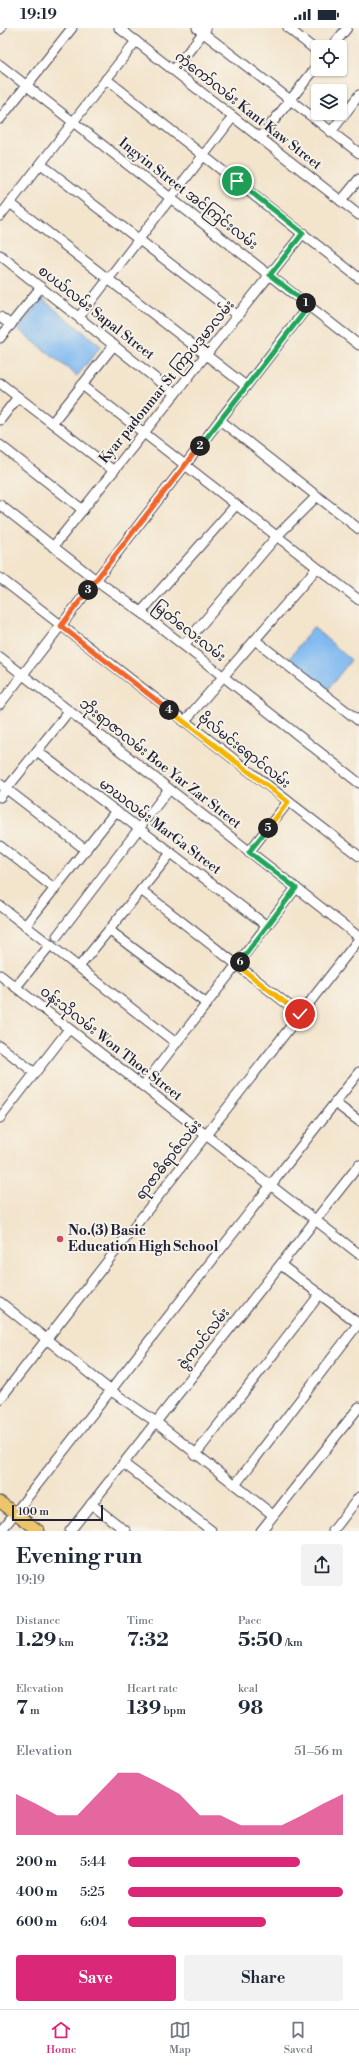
<!DOCTYPE html>
<meta charset="utf-8">
<style>
body{margin:0;font-family:"Libre Bodoni","Noto Sans Myanmar",serif;background:#f2f2f3;color:#1f2937;height:100vh;display:flex;flex-direction:column;font-size:15px;white-space:nowrap}
*{box-sizing:border-box;margin:0}
p{font-size:13px;color:#747a83}
.icon{flex:none;width:22px;height:22px;fill:none;stroke:currentColor;stroke-width:2;stroke-linecap:round;stroke-linejoin:round}
.map{position:relative;height:1503px;overflow:hidden}
.drawer{display:flex;flex-direction:column;background:#fff;flex:1}
.drawer>*{flex:none}
.controls{position:absolute;left:311px;top:12px;display:grid;gap:8px}
.controls a{display:grid;place-items:center;width:36px;height:36px;border-radius:4px;background:#fff;box-shadow:0 1px 3px #0004;font-size:20px}
.scale{position:absolute;left:12px;bottom:10px;width:91px;box-sizing:border-box;padding-left:4px;border:2px solid #22223b;border-top:0;font-size:11px;line-height:14px;white-space:nowrap;color:#22223b;-webkit-text-stroke:3px #f7f3e8;paint-order:stroke}
.pin{position:absolute;display:grid;place-items:center;width:34px;height:34px;color:#fff;margin:-17px;border:2px solid #fff;border-radius:50%;box-shadow:0 1px 4px #0007}
.km{position:absolute;width:20px;height:20px;margin:-10px;border-radius:50%;background:#222;color:#fff;font-size:11px;line-height:20px;text-align:center}
.round{display:grid;place-items:center;flex:none;width:42px;height:42px;border-radius:4px;background:#f2f2f3}
.overview{display:flex;align-items:center;justify-content:space-between;height:68px;padding:0 16px}
h1{font-size:22px;font-weight:700;line-height:30px}
.figures{display:grid;grid-template-columns:repeat(3,1fr);gap:6px;height:68px;padding:4px 16px}
.figures div{display:grid;align-content:center}
.figures b{font-size:20px;font-weight:700}
.figures small{font-size:11px;font-weight:400}
.figures p{font-size:11px}
.chart{height:112px;padding:8px 16px}
.chart p{display:flex;justify-content:space-between}
.chart svg{width:100%;height:72px;margin-top:4px;fill:#db2777;opacity:.7}
.button{display:flex;gap:8px;margin-top:auto;padding:8px 16px}
.button a{flex:1;height:46px;border-radius:4px;background:#db2777;color:#fff;font-size:16px;font-weight:700;line-height:46px;text-align:center}
.button a+a{background:#f2f2f3;color:#1f2937}
ul{padding:0 16px;list-style:none;font-size:13px}
li{display:grid;grid-template-columns:64px 48px 1fr;align-items:center;height:30px}
li i{height:10px;border-radius:5px;background:#db2777}
.status{display:flex;justify-content:space-between;align-items:center;height:28px;padding:0 20px;background:#fff;direction:ltr}
.status svg{height:11px;fill:currentColor}
.tab-bar{display:flex;justify-content:space-around;align-items:center;height:56px;border-top:1px solid #e0e1e3;background:#fff;font-size:11px;color:#747a83}
.tab-bar a{display:grid;justify-items:center;gap:2px}
.tab-bar .current{color:#db2777}
.map>svg:first-child{display:block}
.water{fill:#80baf1;stroke:#516e96}
.lines{fill:none;stroke-linecap:round;stroke-linejoin:round}
.minor-casing{stroke:#413f51;stroke-width:11}
.major-casing{stroke:#413f51;stroke-width:13}
.minor{stroke:#fff;stroke-width:9}
.major{stroke:#ecc669;stroke-width:11}
.split-1-casing{stroke:#fff;stroke-width:8}
.split-2-casing{stroke:#fff;stroke-width:8}
.split-3-casing{stroke:#fff;stroke-width:8}
.split-4-casing{stroke:#fff;stroke-width:8}
.split-5-casing{stroke:#fff;stroke-width:8}
.split-6-casing{stroke:#fff;stroke-width:8}
.split-7-casing{stroke:#fff;stroke-width:8}
.split-1{stroke:#22a559;stroke-width:5}
.split-2{stroke:#22a559;stroke-width:5}
.split-3{stroke:#f0652b;stroke-width:5}
.split-4{stroke:#f0652b;stroke-width:5}
.split-5{stroke:#f5b400;stroke-width:5}
.split-6{stroke:#22a559;stroke-width:5}
.split-7{stroke:#f5b400;stroke-width:5}
.poi-dot{fill:#d1495b;stroke:#f7f3e8;stroke-width:1.5}
.labels{text-anchor:middle;dominant-baseline:central;stroke-width:4;stroke-linejoin:round;paint-order:stroke}
.street-label{font-size:14px;fill:#22223b;stroke:#f7f3e8}
.poi-label{font-size:14px;font-weight:bold;fill:#22223b;stroke:#f7f3e8;text-anchor:start}
</style>
<div class="status"><b>19:19</b><svg viewBox="0 0 49 12"><path d="M0 12V9h3v3zM5 12V6h3v6zM10 12V3h3v9zM15 12V0h3v12zM26 1h20v11H26zM47 4h2v5h-2z"/></svg></div>
<div class="map">
<svg width="359" height="1503" viewBox="0 0 359 1503">
<rect width="100%" height="100%" fill="#f7f3e8"/>
<filter id="ink" filterUnits="userSpaceOnUse"><feTurbulence type="fractalNoise" baseFrequency=".025" numOctaves="2"/><feDisplacementMap in="SourceGraphic" scale="8" xChannelSelector="R" yChannelSelector="G"/><feConvolveMatrix kernelMatrix="1 2 1 2 8 2 1 2 1" color-interpolation-filters="sRGB"/></filter>
<filter id="wash" filterUnits="userSpaceOnUse"><feTurbulence type="fractalNoise" baseFrequency=".012" numOctaves="4" result="noise"/><feDisplacementMap in="SourceGraphic" scale="16" xChannelSelector="R" yChannelSelector="G"/><feGaussianBlur stdDeviation="0.9" result="paint"/><feColorMatrix in="noise" values="0 0 0 0 0 0 0 0 0 0 0 0 0 0 0 0 0 1.4 0 .05"/><feComposite in="paint" operator="in"/></filter>
<g filter="url(#wash)">
<rect width="100%" height="100%" fill="#f3e4cc"/>
<g class="water">
<polygon points="42,271 101,318 77,348 18,301"/>
<polygon points="313,599 351,632 328,661 290,630"/>
</g>
</g>
<g filter="url(#ink)">
<g class="lines">
<defs>
<g id="minor">
<polyline points="119,0 359,187"/>
<polyline points="197,0 359,125"/>
<polyline points="288,0 318,24"/>
<polyline points="0,1 1,0"/>
<polyline points="332,19 347,0"/>
<polyline points="0,37 359,317"/>
<polyline points="174,42 206,1"/>
<polyline points="106,51 359,250"/>
<polyline points="0,91 72,0"/>
<polyline points="331,104 359,67"/>
<polyline points="260,110 318,37"/>
<polyline points="41,136 238,288"/>
<polyline points="341,173 359,151"/>
<polyline points="10,175 246,358"/>
<polyline points="0,188 136,13"/>
<polyline points="0,227 175,366"/>
<polyline points="0,289 11,297"/>
<polyline points="79,289 233,89"/>
<polyline points="0,310 41,259"/>
<polyline points="0,355 114,443"/>
<polyline points="82,357 359,572"/>
<polyline points="0,392 18,369"/>
<polyline points="221,393 359,501"/>
<polyline points="52,395 114,317"/>
<polyline points="0,417 83,482"/>
<polyline points="0,477 96,552 141,584 359,755"/>
<polyline points="53,519 303,205"/>
<polyline points="0,550 359,828"/>
<polyline points="141,584 236,477"/>
<polyline points="255,612 359,693"/>
<polyline points="184,617 277,508 317,468"/>
<polyline points="0,629 359,909"/>
<polyline points="0,676 309,277"/>
<polyline points="184,694 317,540"/>
<polyline points="37,723 267,898"/>
<polyline points="0,756 86,822"/>
<polyline points="0,769 69,683"/>
<polyline points="0,818 55,861"/>
<polyline points="249,824 288,774"/>
<polyline points="141,862 300,986"/>
<polyline points="0,878 176,1015"/>
<polyline points="25,898 116,783"/>
<polyline points="109,902 207,976"/>
<polyline points="57,908 169,761"/>
<polyline points="79,939 171,825"/>
<polyline points="0,947 359,1226"/>
<polyline points="16,959 50,917"/>
<polyline points="0,1018 35,1045"/>
<polyline points="143,1058 296,860"/>
<polyline points="335,1075 359,1093"/>
<polyline points="0,1090 69,1001"/>
<polyline points="281,1237 359,1296"/>
<polyline points="0,1274 110,1362 156,1394 273,1487"/>
<polyline points="0,1371 359,911"/>
<polyline points="195,1427 320,1266"/>
<polyline points="123,1435 212,1503"/>
<polyline points="235,1457 358,1296"/>
<polyline points="91,1476 126,1503"/>
<polyline points="1,1503 359,1044"/>
<polyline points="70,1503 359,1137"/>
<polyline points="261,1503 359,1379"/>
<polyline points="333,1503 359,1469"/>
</g>
<polyline id="major" points="0,1474 39,1503"/>
</defs>
<use href="#minor" class="minor-casing"/>
<use href="#major" class="major-casing"/>
<use href="#minor" class="minor"/>
<use href="#major" class="major"/>
</g>
</g>
<g class="lines" filter="url(#ink)">
<defs>
<polyline id="split-1" points="237,153 303,205 270,247 306,275"/>
<polyline id="split-2" points="200,418 309,278 306,275"/>
<polyline id="split-3" points="88,562 200,418"/>
<polyline id="split-4" points="88,562 61,598 169,682"/>
<polyline id="split-5" points="169,682 288,774 268,800"/>
<polyline id="split-6" points="240,934 296,860 249,824 268,800"/>
<polyline id="split-7" points="240,934 237,937 300,986"/>
</defs>
<use href="#split-1" class="split-1-casing"/>
<use href="#split-2" class="split-2-casing"/>
<use href="#split-3" class="split-3-casing"/>
<use href="#split-4" class="split-4-casing"/>
<use href="#split-5" class="split-5-casing"/>
<use href="#split-6" class="split-6-casing"/>
<use href="#split-7" class="split-7-casing"/>
<use href="#split-1" class="split-1"/>
<use href="#split-2" class="split-2"/>
<use href="#split-3" class="split-3"/>
<use href="#split-4" class="split-4"/>
<use href="#split-5" class="split-5"/>
<use href="#split-6" class="split-6"/>
<use href="#split-7" class="split-7"/>
</g>
<circle class="poi-dot" cx="60" cy="1211" r="4"/>
<g class="labels">
<g class="street-label">
<text transform="translate(248 83) rotate(38)">ကံ့ကော်လမ်း Kant Kaw Street</text>
<text transform="translate(188 166) rotate(38)">Ingyin Street အင်ကြင်းလမ်း</text>
<text transform="translate(96 285) rotate(38)">စပယ်လမ်း Sapal Street</text>
<text transform="translate(167 354) rotate(-51)">Kyar padonmar St ကြာပဒုမာလမ်း</text>
<text transform="translate(189 604) rotate(38)">မြတ်လေးလမ်း</text>
<text transform="translate(244 723) rotate(38)">ဗိုလ်မင်းရောင်လမ်း</text>
<text transform="translate(160 736) rotate(38)">ဘိုးရာဇာလမ်း Boe Yar Zar Street</text>
<text transform="translate(160 799) rotate(37)">မာဃလမ်း MarGa Street</text>
<text transform="translate(111 1016) rotate(38)">ဝန်းသိုလမ်း Won Thoe Street</text>
<text transform="translate(169 1132) rotate(-52)">ရာဇာဓိရာဇ်လမ်း</text>
<text transform="translate(204 1311) rotate(-52)">ဇွဲကပင်လမ်း</text>
</g>
<g class="poi-label">
<text x="68" y="1203">No.(3) Basic<tspan x="68" dy="16">Education High School</tspan></text>
</g>
</g>
</svg>
<div class="controls">
<a><svg class="icon" aria-label="locate" viewBox="0 0 24 24"><circle cx="12" cy="12" r="6"/><path d="M12 2v4M12 18v4M2 12h4M18 12h4"/></svg></a>
<a><svg class="icon" aria-label="layers" viewBox="0 0 24 24"><path d="M12 4l9 5-9 5-9-5zM3 14l9 5 9-5"/></svg></a>
</div>
<div class="scale">100 m</div>
<div class="pin" style="left:237px;top:153px;background:#1e9e55"><svg class="icon" aria-label="arrive" viewBox="0 0 24 24"><path d="M6 21V4h12l-3 4 3 4H6"/></svg></div>
<div class="pin" style="left:300px;top:986px;background:#d93025"><svg class="icon" aria-label="check" viewBox="0 0 24 24"><path d="M5 12l5 5 9-10"/></svg></div>
<b class="km" style="left:306px;top:275px">1</b>
<b class="km" style="left:200px;top:418px">2</b>
<b class="km" style="left:88px;top:562px">3</b>
<b class="km" style="left:169px;top:682px">4</b>
<b class="km" style="left:268px;top:800px">5</b>
<b class="km" style="left:240px;top:934px">6</b>
</div>
<section class="drawer">
<div class="overview"><div><h1>Evening run</h1><p>19:19</p></div><a class="round"><svg class="icon" aria-label="share" viewBox="0 0 24 24"><path d="M12 15V3M7 8l5-5 5 5M5 13v7h14v-7"/></svg></a></div>
<div class="figures">
<div><p>Distance</p><b>1.29<small> km</small></b></div>
<div><p>Time</p><b>7:32</b></div>
<div><p>Pace</p><b>5:50<small> /km</small></b></div>
</div>
<div class="figures">
<div><p>Elevation</p><b>7<small> m</small></b></div>
<div><p>Heart rate</p><b>139<small> bpm</small></b></div>
<div><p>kcal</p><b>98</b></div>
</div>
<div class="chart"><p><span>Elevation</span>51–56 m</p>
<svg viewBox="0 0 160 44" preserveAspectRatio="none"><path d="M0 44V19L10 25L20 32L30 32L40 19L50 6L60 6L70 12L80 19L90 32L100 32L110 38L120 38L130 38L140 32L150 25L160 19V44z"/></svg>
</div>
<ul>
<li><b>200 m</b>5:44<i style="width:80%"></i></li>
<li><b>400 m</b>5:25<i style="width:100%"></i></li>
<li><b>600 m</b>6:04<i style="width:64%"></i></li>
</ul>
<div class="button"><a>Save</a><a>Share</a></div>
</section>
<nav class="tab-bar">
<a class="current"><svg class="icon" aria-label="home" viewBox="0 0 24 24"><path d="M3 11l9-7 9 7M6 9v11h12V9"/></svg>Home</a>
<a><svg class="icon" aria-label="map" viewBox="0 0 24 24"><path d="M3 6l6-2 6 2 6-2v14l-6 2-6-2-6 2zM9 4v14M15 6v14"/></svg>Map</a>
<a><svg class="icon" aria-label="saved" viewBox="0 0 24 24"><path d="M7 4h10v16l-5-4-5 4z"/></svg>Saved</a>
</nav>
